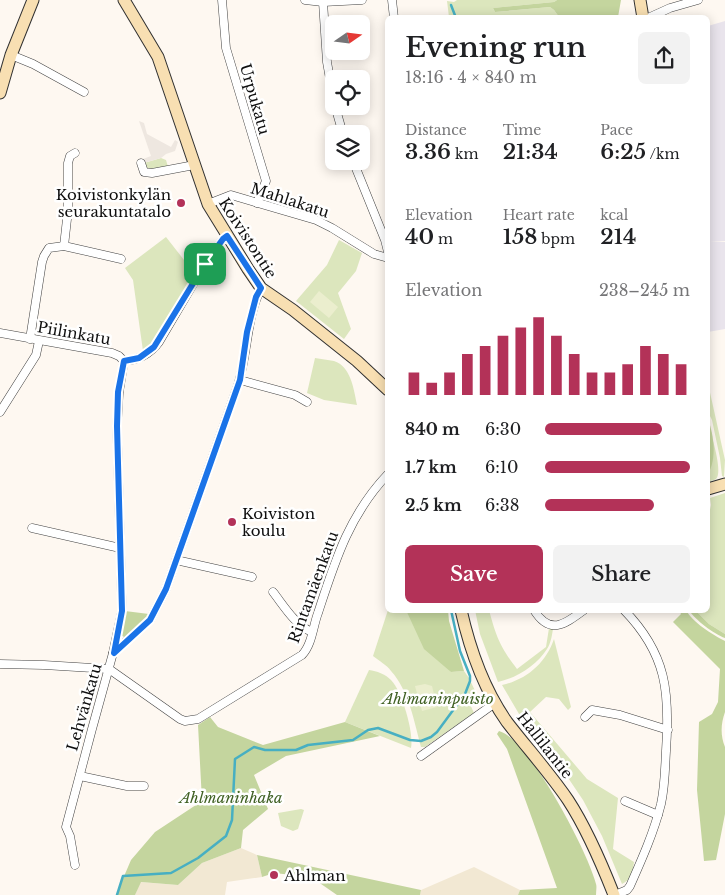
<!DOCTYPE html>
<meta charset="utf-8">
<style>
body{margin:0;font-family:"Libre Baskerville",serif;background:#f2f2f2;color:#202124;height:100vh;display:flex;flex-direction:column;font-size:19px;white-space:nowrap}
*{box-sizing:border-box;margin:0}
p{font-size:16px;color:#757577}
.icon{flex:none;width:28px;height:28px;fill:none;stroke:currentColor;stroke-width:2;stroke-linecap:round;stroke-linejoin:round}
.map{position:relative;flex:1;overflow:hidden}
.details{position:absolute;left:385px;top:15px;width:325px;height:598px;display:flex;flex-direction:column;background:#fff;border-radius:8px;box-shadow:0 2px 12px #0003}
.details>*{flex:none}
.needle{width:32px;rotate:76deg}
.buttons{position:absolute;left:325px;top:15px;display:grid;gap:10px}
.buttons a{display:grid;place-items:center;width:45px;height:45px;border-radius:8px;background:#fff;box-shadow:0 2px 12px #0003;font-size:25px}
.pin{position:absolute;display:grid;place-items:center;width:42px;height:42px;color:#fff;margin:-21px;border-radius:10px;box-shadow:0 2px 8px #0006}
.round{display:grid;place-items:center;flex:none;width:52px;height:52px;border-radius:8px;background:#f2f2f2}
.head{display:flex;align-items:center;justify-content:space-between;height:85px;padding:0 20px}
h1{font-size:28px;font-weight:600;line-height:38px}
.stats{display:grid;grid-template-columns:repeat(3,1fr);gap:8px;height:85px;padding:5px 20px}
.stats div{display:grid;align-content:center}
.stats b{font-size:21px;font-weight:600}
.stats small{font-size:14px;font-weight:400}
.stats p{font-size:14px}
.chart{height:140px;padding:10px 20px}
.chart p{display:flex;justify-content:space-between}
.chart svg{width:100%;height:90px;margin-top:5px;stroke:#b33258;stroke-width:6}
.cta{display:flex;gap:10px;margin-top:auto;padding:10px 20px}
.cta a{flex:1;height:58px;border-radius:8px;background:#b33258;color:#fff;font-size:20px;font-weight:600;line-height:58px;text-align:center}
.cta a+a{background:#f2f2f2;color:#202124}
ul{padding:0 20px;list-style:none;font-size:16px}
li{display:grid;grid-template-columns:80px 60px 1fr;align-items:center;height:38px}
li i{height:12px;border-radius:6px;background:#b33258}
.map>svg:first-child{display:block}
.industrial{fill:#e9e4ec}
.farmland{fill:#f2e8d3}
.green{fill:#dce6bd}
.forest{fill:#c4d59e}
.pitch{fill:#ebeece}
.plaza{fill:#eee7e0}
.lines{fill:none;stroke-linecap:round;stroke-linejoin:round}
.stream{stroke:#47afc2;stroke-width:2.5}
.street-casing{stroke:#424242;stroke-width:9}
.secondary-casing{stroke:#313131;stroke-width:13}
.street{stroke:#fff;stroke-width:8}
.secondary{stroke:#f8dfb2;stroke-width:11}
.route-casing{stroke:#fff;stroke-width:10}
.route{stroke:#1a73e8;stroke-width:6}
.poi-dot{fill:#b33258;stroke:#fff;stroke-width:2}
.labels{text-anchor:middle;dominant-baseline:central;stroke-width:5;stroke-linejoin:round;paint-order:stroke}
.street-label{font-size:15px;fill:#0f0f0f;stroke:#fff}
.poi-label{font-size:15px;fill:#0f0f0f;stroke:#fff;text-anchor:start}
.park-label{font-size:15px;font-style:italic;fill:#406124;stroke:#fff}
</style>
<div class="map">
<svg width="725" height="895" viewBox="0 0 725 895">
<rect width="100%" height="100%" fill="#fef8f1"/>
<polygon class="industrial" points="725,21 725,241 710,241 725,242 725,329 708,332 708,26"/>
<g class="farmland">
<polygon points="241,848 257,855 262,877 227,882 225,895 135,895 140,882 178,885 202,863"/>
<polygon points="474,867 520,890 518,895 420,895 421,890"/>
</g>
<g class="green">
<polygon points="457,0 557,0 554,2 493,8 495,12 550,7 554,10 559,17 449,17 447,1 454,2"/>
<polygon points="161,158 166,160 168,167 147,170 144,163"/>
<path d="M166 237 195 274C183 296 164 338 143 351L133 280 125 268Z"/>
<polygon points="339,240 362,253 356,271 338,293 351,329 344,339 296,301 327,265"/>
<path d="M315 358C321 359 328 360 334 361 351 366 354 390 357 405L324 400 307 393Z"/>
<polygon points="709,388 725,460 724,477 722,476 720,458 712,420 708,412"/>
<path d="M713 441C715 448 722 474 716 479 715 480 709 481 708 482V474L712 461Z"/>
<polygon points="725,493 725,634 709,624 695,610 708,610 708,519 711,505 710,498"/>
<path d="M388 610H406L451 672 464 671 469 678 477 695 468 700 474 713 425 747H421C414 721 409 691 391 671 387 665 379 661 373 656Z"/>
<path d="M475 610H489C496 636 500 647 517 669L546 647 549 628 553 629C552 635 551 643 547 649 537 665 517 678 498 682L480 634Z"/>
<path d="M554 639 571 707 568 710 559 699 546 697 530 712 587 779 618 798 613 849 634 862C633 871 631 880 622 884L602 836 583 800 556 760 522 719 502 685C526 680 546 663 554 639Z"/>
<path d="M369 670C377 671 385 674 391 680 402 691 414 733 411 748L345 722Z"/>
<polygon points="301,809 304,810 298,829 293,831 281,826 278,813"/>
</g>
<g class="forest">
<polygon points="557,0 621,0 618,17 559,17 554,10 550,7 495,12 493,8 554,2"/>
<path d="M708 419C714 436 717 458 708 474Z"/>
<polygon points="406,610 448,610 449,621 464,671 451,672 424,649"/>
<path d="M679 610H686C692 622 713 635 725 641V712C721 723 720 735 725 747V814L716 860 704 861 697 790 699 722 712 714 718 702 720 669 673 622 681 614Z"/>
<path d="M689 610H695L709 624 725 634V638C714 634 695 620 689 610Z"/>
<polygon points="125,611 149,614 145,620 127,639 121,635"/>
<polygon points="210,717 218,727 263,745 345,722 380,736 286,756 254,775 268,809 243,830 241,848 202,863 178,885 141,882 135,895 116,895 131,860 155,832 202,801 198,725"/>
<path d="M499 731C529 739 588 852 596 884 597 887 596 891 596 895H518L520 890 557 888 507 749 497 734Z"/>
<polygon points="257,855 421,890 420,895 337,895 311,877 274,873 262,877"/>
</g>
<g class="pitch">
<polygon points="319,291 338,307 329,318 310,302"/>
<polygon points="425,684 432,686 437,707 422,711 415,686"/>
</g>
<polygon class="plaza" points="139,121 144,123 147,134 171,147 175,140 178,142 175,151 166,154 161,158 144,163 143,159 151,156"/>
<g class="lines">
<g class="stream">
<polyline points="451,5 456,18"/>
<polyline points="117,895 123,876 171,873 198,858 226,836 232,820 235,759 254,747 265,750 296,750 308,745 353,740 368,730 378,728 410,740 421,741 431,737 437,732 465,694 470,681 470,676 460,651 451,610"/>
</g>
<defs>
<g id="street">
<polyline points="222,0 226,48 266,181 257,203"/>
<polyline points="305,0 323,2 362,0"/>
<polyline points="392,0 394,18"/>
<polyline points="323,2 327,62 334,102"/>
<polyline points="648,18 670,8 698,0"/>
<polyline points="11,55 33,64 84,92"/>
<polyline points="335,106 343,134"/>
<polyline points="353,161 385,240 388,252"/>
<polyline points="141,163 144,172 152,173 189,166 194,163"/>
<polyline points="208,204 231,195 316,220 332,228 374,254 388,258"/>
<polyline points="64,246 68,210 68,163 70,156 75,153"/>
<path d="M0 333 112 353 119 356 124 361C139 360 150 354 159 342L205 264 223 239 227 236"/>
<polyline points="30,339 42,262 44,256 49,248 64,246 121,259"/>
<polyline points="240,380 295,395 307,402"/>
<polyline points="0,412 36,355 39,341"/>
<polyline points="32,528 120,548"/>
<polyline points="176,560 252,577"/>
<path d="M273 592C284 606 295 625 312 632"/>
<path d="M534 610C550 636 565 624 584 610"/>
<polyline points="113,653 122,611 117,426 119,392 124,361"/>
<path d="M0 664 44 665 109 669 180 719 185 721 198 719 302 655C312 645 313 626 318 613 335 561 349 515 388 474"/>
<polyline points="585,717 592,710 620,715 668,730"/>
<polyline points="421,756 495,703"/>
<polyline points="80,776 127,786 144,786"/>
<polyline points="625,801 658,815"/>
<path d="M75 865 70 836 66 827 92 729 113 653 150 620 166 589 238 385C248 353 246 319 261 288"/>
<path d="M615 895 627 890 630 886C642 859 654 832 661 804 665 786 665 768 666 751 670 693 667 654 624 610"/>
</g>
<g id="secondary">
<polyline points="124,0 158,57 208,204 248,269 261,288 293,310 357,361 388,390"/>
<polyline points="640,0 643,18"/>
<polyline points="0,93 11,55 33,0"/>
<polyline points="708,489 725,484"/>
<path d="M461 610C470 650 483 688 507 722 527 748 549 772 568 800 587 829 601 862 614 895"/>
</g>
</defs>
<use href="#street" class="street-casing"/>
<use href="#secondary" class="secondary-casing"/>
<use href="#street" class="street"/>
<use href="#secondary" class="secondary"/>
</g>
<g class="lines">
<defs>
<polygon id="route" points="227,236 261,288 256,297 247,332 240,380 166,589 150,620 114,653 122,611 117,426 118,392 124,361 139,358 154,347 205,264 223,239"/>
</defs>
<use href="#route" class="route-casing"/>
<use href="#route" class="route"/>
</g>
<g class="poi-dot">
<circle cx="181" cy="203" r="5"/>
<circle cx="232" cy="522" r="5"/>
<circle cx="274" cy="875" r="5"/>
</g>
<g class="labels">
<g class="street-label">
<text transform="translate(255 99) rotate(74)">Urpukatu</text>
<text transform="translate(290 200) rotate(18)">Mahlakatu</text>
<text transform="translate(248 238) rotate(57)">Koivistontie</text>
<text transform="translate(74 333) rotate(10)">Piilinkatu</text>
<text transform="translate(313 587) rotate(-70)">Rintamäenkatu</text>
<text transform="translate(84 707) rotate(-74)">Lehvänkatu</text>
<text transform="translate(545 745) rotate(52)">Hallilantie</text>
</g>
<g class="poi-label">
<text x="171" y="194" text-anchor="end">Koivistonkylän<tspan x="171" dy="17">seurakuntatalo</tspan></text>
<text x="242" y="513">Koiviston<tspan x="242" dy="17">koulu</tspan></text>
<text x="284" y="875">Ahlman</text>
</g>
<g class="park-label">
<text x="438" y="698">Ahlmaninpuisto</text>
<text x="231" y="797">Ahlmaninhaka</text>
</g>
</g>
</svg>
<div class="buttons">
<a><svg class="needle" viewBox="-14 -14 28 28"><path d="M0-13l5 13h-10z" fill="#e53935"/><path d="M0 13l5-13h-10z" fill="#757577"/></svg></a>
<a><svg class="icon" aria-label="locate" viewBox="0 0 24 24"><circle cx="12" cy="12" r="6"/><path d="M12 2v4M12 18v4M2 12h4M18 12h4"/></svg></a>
<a><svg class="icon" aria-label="layers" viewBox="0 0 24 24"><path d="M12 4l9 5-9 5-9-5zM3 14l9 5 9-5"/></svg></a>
</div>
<div class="pin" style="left:205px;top:264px;background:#1e9e55"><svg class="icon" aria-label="arrive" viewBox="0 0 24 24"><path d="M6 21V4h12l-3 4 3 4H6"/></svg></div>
<section class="details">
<div class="head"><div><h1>Evening run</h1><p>18:16 · 4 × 840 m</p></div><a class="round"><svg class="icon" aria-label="share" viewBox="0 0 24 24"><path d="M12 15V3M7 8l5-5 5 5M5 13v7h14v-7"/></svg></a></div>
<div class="stats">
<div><p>Distance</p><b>3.36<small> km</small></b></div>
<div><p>Time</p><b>21:34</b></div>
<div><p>Pace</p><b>6:25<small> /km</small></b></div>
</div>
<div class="stats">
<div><p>Elevation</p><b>40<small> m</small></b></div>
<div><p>Heart rate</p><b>158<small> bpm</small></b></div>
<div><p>kcal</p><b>214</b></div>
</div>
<div class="chart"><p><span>Elevation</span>238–245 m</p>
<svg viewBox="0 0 160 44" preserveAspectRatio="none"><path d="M5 44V33M15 44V38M25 44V33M35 44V24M45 44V20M55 44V15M65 44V11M75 44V6M85 44V15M95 44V24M105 44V33M115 44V33M125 44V29M135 44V20M145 44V24M155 44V29"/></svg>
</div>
<ul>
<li><b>840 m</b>6:30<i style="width:81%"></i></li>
<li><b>1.7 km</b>6:10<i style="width:100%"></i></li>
<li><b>2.5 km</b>6:38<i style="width:75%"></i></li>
</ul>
<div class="cta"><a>Save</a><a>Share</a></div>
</section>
</div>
